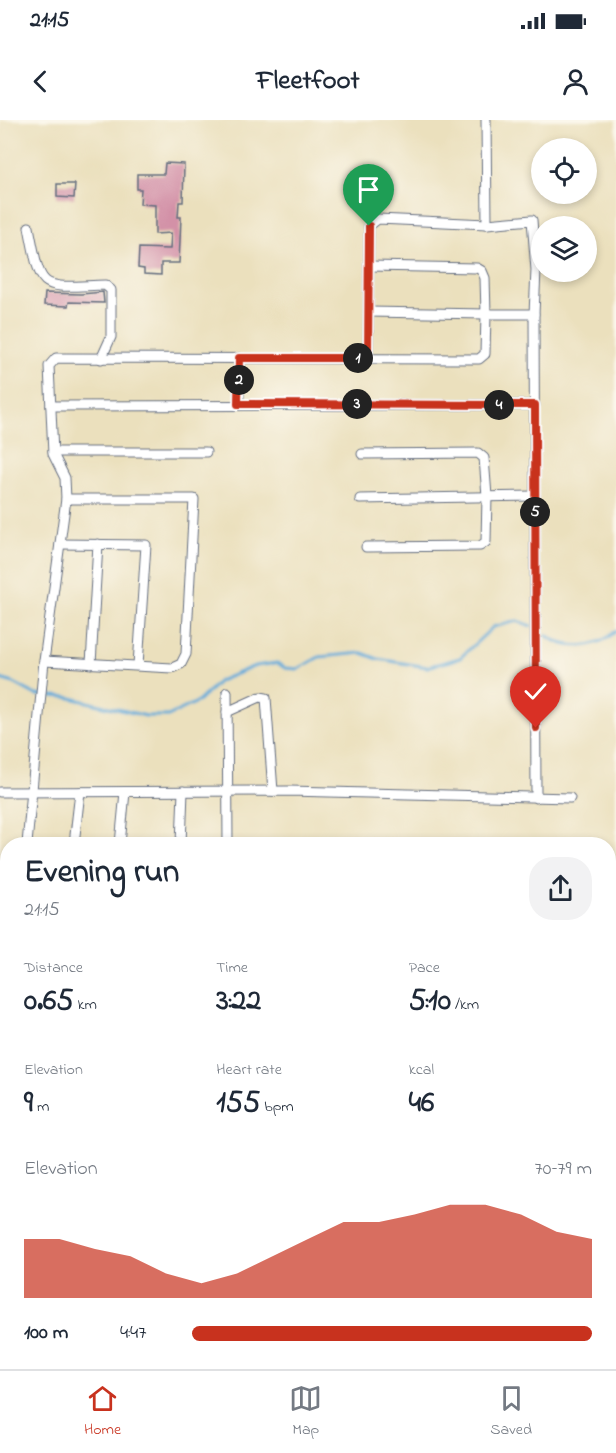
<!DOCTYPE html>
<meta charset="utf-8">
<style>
body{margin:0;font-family:"Indie Flower",sans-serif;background:#f2f2f3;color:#1f2937;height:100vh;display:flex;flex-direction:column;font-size:22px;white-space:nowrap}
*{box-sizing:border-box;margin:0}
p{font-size:20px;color:#747a83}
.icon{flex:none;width:33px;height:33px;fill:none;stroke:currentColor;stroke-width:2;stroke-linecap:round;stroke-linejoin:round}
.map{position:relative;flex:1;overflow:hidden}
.drawer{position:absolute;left:0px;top:717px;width:616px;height:532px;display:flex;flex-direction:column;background:#fff;border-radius:24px 24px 0 0;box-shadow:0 3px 9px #0003}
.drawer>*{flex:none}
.fabs{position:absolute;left:531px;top:18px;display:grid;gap:12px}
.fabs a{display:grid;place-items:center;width:66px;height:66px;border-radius:50%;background:#fff;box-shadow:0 3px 9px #0003;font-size:30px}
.pin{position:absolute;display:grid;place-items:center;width:51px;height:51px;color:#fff;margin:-62px -26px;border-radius:50% 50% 50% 0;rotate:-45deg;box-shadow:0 0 6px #0007}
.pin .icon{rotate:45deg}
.km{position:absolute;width:30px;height:30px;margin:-15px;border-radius:50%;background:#222;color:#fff;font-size:16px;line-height:30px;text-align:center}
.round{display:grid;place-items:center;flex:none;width:63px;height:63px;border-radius:24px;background:#f2f2f3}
.overview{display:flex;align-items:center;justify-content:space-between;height:102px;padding:0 24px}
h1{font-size:33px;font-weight:700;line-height:45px}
.stats{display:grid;grid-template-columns:repeat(3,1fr);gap:9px;height:102px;padding:6px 24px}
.stats div{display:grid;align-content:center}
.stats b{font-size:30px;font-weight:700}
.stats small{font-size:16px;font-weight:400}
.stats p{font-size:16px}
.chart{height:168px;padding:12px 24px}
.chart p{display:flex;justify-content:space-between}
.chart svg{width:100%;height:108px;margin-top:6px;fill:#c8321e;opacity:.7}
ul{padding:0 24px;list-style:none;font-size:20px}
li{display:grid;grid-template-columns:96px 72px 1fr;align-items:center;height:45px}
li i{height:15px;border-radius:8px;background:#c8321e}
.status{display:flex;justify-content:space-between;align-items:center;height:42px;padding:0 30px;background:#fff;direction:ltr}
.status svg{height:16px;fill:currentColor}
header{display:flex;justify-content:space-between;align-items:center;height:78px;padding:0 24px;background:#fff;font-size:27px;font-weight:700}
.tabs{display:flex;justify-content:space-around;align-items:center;height:84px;border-top:2px solid #e0e1e3;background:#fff;font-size:16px;color:#747a83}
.tabs a{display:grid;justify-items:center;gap:3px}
.tabs .selected{color:#c8321e}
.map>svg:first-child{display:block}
.built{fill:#f7cfd3}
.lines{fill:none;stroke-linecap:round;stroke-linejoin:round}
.stream{stroke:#63abda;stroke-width:3}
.building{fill:#d391a7}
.service-casing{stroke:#646d7f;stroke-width:7}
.minor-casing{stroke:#646d7f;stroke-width:11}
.primary-casing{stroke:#646d7f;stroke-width:17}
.service{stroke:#fff;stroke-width:4.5}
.minor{stroke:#fff;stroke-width:9}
.primary{stroke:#fdbc70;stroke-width:15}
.route-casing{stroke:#fff;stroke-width:12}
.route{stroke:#c8321e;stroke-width:8}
</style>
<div class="status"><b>21:15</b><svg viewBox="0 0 49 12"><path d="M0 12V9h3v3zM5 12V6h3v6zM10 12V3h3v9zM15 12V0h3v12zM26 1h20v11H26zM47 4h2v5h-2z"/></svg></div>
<header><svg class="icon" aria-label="back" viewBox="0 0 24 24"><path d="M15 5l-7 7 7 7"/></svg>Fleetfoot<svg class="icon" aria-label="person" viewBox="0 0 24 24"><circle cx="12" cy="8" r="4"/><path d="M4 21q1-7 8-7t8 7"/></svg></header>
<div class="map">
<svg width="616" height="1249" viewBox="0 0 616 1249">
<rect width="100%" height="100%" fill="#fbf7ec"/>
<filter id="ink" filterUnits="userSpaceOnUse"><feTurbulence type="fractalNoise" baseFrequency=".0167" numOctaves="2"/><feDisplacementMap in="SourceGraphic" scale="12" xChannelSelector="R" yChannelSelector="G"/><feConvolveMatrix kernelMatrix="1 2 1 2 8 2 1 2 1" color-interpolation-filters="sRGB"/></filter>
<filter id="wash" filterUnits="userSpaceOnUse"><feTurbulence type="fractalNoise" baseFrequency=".008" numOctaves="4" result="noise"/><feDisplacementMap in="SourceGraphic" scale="24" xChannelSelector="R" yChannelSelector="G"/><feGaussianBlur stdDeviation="1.35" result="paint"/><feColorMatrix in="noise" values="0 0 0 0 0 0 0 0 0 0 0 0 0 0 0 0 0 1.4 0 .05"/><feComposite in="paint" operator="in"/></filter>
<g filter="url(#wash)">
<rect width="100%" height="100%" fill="#ebe0bd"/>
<polygon class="built" points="494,1242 565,1242 566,1249 495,1249"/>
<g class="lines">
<g class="stream">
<path d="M546 515C566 531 597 529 616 511"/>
<polyline points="0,559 14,563 36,575 67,577 146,596 168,596 199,581 219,561 255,546 277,543 285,548 298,549 319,537 362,533 378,539 427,547 460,538 493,507 517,501 531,506"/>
</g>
</g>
<g id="blocks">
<g class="building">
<polygon points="165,43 184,44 183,82 179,82 178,97 181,97 179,143 161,143 161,155 144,154 144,149 138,148 139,128 170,129 171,113 155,114 155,85 140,84 141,69 137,69 137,54 164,54"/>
<polygon points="57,64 75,64 74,78 57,77"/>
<polygon points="103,172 104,183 69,182 68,186 44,185 45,173 81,174"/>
</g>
</g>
</g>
<g filter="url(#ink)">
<use href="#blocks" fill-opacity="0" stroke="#646d7f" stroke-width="1.5"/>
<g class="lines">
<defs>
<polyline id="service" points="55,1242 61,1249"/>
<g id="minor">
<polyline points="486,0 487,104"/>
<path d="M29 107C42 174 38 167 105 165L111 170V217L101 239"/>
<polyline points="369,192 486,194 485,158 482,151 477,148 370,146"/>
<polyline points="368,238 369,106 378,99 487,104 532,100 536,150 534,194"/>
<polyline points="239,284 239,238"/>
<polyline points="51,286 535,285"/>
<polyline points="53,332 206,332"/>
<polyline points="362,334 478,333 484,338 487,376 486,422 480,426 366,427"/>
<polyline points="360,379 535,376"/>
<polyline points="60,424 146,425 138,545"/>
<polyline points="44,541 172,548 181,544 186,534 194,379 66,379 65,358 53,334 49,246 56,238 479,239 485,234 486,194 534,194 536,678"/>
<polyline points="91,544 98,424"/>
<polyline points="227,572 228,724"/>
<polyline points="227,592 260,577 266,578 273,671"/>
<polyline points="0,672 289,671 570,678"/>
<polyline points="27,724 44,541 66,379"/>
<polyline points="74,724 80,672"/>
<polyline points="120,724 125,672"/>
<polyline points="181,724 183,671"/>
<polyline points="8,920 8,1084"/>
<polyline points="609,1058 616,1104"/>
<polyline points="225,1246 229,1242"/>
</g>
<g id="primary">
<polyline points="609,1058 616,1056"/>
<polyline points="0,1228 8,1226"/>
</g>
</defs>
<use href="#service" class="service-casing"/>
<use href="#minor" class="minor-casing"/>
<use href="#primary" class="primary-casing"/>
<use href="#service" class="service"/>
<use href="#minor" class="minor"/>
<use href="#primary" class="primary"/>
</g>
</g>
<g class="lines" filter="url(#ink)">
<defs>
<polyline id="route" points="369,106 368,238 239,238 238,284 535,285 536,608"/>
</defs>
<use href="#route" class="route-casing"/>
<use href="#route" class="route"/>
</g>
</svg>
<div class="fabs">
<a><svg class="icon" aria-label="locate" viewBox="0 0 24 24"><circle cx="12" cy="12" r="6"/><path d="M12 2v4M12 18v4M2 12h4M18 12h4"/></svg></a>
<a><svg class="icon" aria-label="layers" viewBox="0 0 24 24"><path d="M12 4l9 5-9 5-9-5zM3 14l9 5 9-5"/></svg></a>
</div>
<div class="pin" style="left:369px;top:106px;background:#1e9e55"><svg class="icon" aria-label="arrive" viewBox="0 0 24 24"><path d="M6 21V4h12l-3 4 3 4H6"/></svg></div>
<div class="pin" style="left:536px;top:608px;background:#d93025"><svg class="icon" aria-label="check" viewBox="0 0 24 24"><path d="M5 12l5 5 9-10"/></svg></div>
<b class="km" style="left:358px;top:238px">1</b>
<b class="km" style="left:239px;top:260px">2</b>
<b class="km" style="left:357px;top:284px">3</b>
<b class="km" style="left:499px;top:285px">4</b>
<b class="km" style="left:535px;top:392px">5</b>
<section class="drawer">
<div class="overview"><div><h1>Evening run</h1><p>21:15</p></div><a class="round"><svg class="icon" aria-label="share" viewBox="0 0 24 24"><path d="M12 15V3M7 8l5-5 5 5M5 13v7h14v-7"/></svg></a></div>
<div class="stats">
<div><p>Distance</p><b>0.65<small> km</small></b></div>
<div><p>Time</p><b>3:22</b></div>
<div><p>Pace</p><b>5:10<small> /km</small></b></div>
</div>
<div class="stats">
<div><p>Elevation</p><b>9<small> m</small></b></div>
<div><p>Heart rate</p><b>155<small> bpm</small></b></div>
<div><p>kcal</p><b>46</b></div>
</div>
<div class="chart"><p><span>Elevation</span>70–79 m</p>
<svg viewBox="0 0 160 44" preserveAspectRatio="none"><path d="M0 44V20L10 20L20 24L30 27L40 34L50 38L60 34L70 27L80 20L90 13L100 13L110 10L120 6L130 6L140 10L150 17L160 20V44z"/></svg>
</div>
<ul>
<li><b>100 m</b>4:47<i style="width:100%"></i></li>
</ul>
</section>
</div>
<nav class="tabs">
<a class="selected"><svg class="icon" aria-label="home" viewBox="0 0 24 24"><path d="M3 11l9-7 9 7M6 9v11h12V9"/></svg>Home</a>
<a><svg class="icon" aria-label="map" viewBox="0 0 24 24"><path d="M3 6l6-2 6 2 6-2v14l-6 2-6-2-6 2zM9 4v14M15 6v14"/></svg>Map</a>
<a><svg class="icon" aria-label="saved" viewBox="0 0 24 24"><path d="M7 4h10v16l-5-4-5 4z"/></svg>Saved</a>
</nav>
